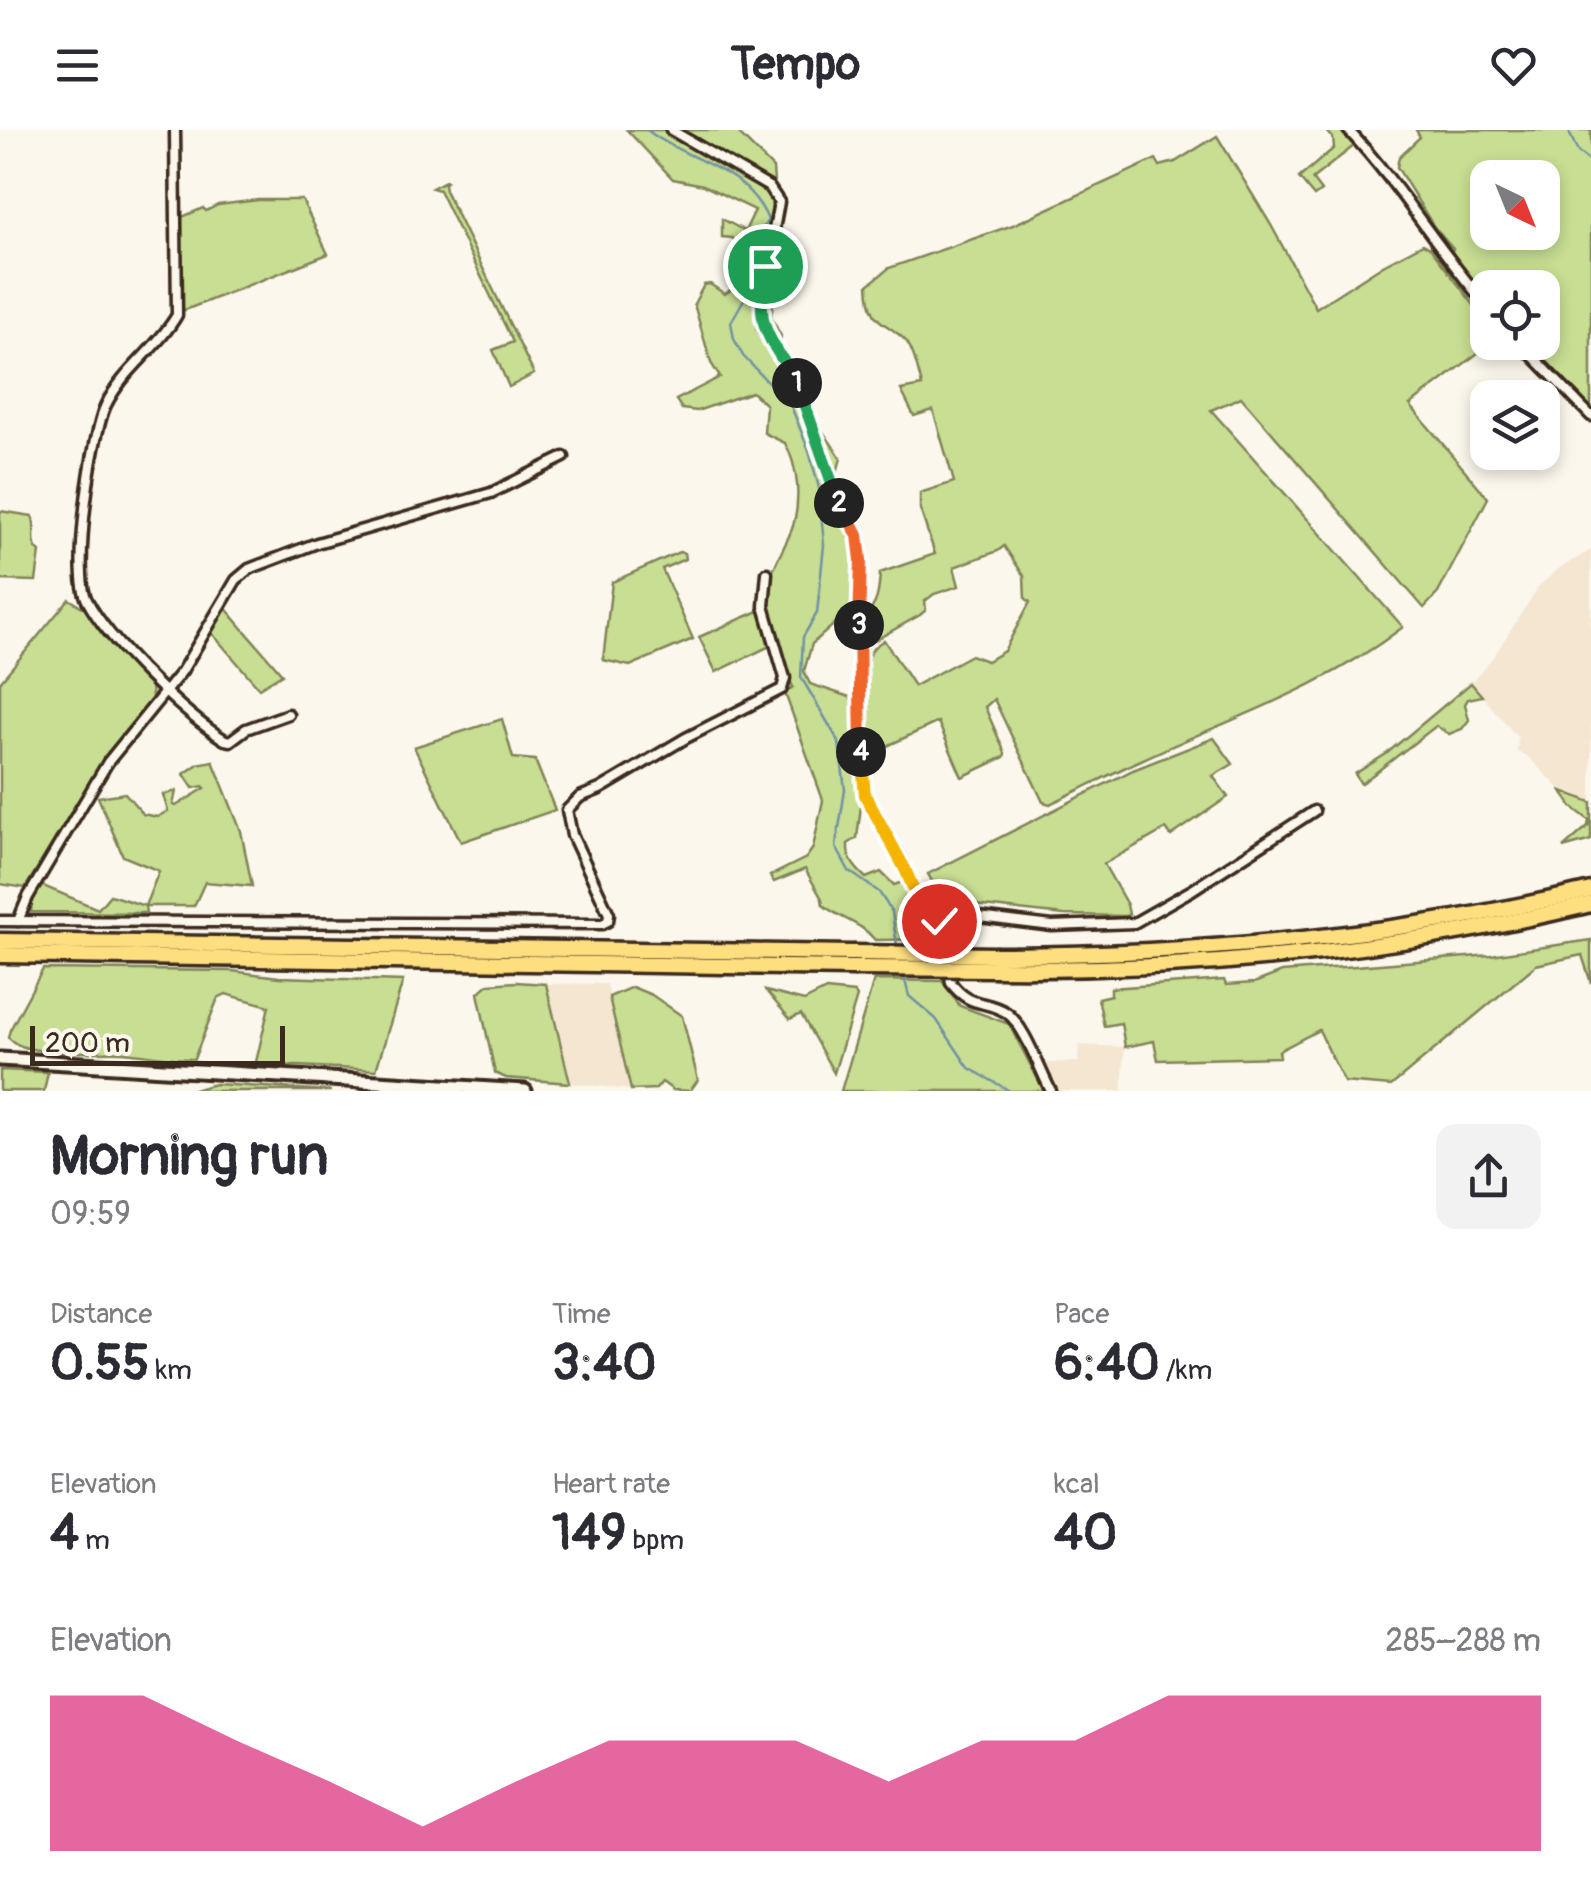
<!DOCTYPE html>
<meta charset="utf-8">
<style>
body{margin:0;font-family:Pangolin,sans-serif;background:#f2f2f3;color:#2b2b33;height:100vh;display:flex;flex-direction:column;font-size:38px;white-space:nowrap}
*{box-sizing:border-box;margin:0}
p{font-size:32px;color:#7c7c81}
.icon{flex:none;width:55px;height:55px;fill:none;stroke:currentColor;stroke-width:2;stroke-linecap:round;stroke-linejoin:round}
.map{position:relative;height:961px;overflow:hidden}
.drawer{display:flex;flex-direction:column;background:#fff;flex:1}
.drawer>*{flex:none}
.needle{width:65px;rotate:137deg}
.tools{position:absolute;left:1470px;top:30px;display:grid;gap:20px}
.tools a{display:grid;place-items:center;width:90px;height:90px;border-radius:20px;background:#fff;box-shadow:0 5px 15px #0003;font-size:50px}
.scale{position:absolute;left:30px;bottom:25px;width:255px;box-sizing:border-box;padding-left:10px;border:5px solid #3b2a1e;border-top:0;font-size:28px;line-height:35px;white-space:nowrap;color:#3b2a1e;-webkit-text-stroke:8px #fbf7ec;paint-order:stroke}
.pin{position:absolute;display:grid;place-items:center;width:85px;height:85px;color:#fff;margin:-42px;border:5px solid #fff;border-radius:50%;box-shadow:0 2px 10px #0007}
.km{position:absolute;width:50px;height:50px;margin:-25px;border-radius:50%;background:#222;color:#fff;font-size:28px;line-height:50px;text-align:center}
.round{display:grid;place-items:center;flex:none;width:105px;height:105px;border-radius:20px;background:#f2f2f3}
.headline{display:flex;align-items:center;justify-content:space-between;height:170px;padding:0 50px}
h1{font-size:55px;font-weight:700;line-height:75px}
.stats{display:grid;grid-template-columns:repeat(3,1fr);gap:15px;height:170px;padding:10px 50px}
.stats div{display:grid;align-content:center}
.stats b{font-size:50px;font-weight:700}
.stats small{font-size:28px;font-weight:400}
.stats p{font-size:28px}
.chart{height:280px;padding:20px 50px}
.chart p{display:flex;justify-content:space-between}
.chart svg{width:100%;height:180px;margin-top:10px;fill:#db2777;opacity:.7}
header{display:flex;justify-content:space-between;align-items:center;height:130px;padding:0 50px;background:#fff;font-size:45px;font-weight:700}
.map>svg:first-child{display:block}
.built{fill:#f5e6d2}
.green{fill:#c7de93;stroke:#818458;stroke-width:2.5;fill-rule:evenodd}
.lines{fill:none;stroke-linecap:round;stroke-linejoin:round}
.stream{stroke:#7392a2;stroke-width:2.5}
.minor-casing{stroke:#3b2a1e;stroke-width:15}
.secondary-casing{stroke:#3b2a1e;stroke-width:19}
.trunk-casing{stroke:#3b2a1e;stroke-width:21}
.minor{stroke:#fbf7ec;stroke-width:8}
.secondary{stroke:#fbf7ec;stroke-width:11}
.trunk{stroke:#fedf80;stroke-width:14}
.trunk-bridge-casing{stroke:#3b2a1e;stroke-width:21;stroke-linecap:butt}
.trunk-bridge{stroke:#fedf80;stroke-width:14}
.split-1-casing{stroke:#fff;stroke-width:20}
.split-2-casing{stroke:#fff;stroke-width:20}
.split-3-casing{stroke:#fff;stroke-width:20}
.split-4-casing{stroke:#fff;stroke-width:20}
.split-5-casing{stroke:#fff;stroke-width:20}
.split-6-casing{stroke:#fff;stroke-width:20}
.split-1{stroke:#22a559;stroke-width:12}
.split-2{stroke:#22a559;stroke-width:12}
.split-3{stroke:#f0652b;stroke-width:12}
.split-4{stroke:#f0652b;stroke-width:12}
.split-5{stroke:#f5b400;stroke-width:12}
.split-6{stroke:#f5b400;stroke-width:12}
</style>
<header><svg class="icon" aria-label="menu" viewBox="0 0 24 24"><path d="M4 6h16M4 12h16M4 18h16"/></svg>Tempo<svg class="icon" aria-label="heart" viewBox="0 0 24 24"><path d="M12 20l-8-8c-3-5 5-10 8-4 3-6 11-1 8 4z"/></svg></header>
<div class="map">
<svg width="1591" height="961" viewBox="0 0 1591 961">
<rect width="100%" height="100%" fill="#fbf7ec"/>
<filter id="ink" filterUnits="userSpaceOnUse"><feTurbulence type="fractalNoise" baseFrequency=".01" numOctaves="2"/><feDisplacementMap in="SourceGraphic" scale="20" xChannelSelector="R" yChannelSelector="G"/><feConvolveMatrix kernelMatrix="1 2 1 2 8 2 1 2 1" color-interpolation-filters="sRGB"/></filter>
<g filter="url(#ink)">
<g class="built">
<polygon points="1591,420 1591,672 1562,661 1526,625 1517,622 1518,608 1471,553 1494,526 1539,456 1561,437"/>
<polygon points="546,854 607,854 631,960 570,953"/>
<polygon points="1079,915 1125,917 1122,961 1054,961 1041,933 1078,932"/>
</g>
<g class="green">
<path d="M627 0H747L740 5 773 38 776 83 761 137 772 149 774 166 771 187 781 206 777 228 794 254 806 288 824 303 841 328 830 368 854 410 857 474 812 514 804 541 810 554 850 567 857 576 862 668 857 708 848 714C847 729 855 738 866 748L881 742 894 755 906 751C911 778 935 786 936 809L875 810C861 792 840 789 823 775L822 769 805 739 774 752 770 746 806 728 813 718 823 670 785 563 793 557C781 529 765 492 768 461 770 438 786 417 793 396 801 369 798 337 785 313L764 303 766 275 752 262 697 281 682 279 676 270 720 247 711 233 694 174 704 155 710 154 725 164C739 155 733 151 734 137 734 130 739 122 742 115L732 108 722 107V89L745 101 755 80 703 55 673 49Z"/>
<polygon points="1326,0 1341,0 1355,15 1312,49 1321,61 1314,66 1299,48 1334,18 1333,8"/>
<path d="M1416 0H1591V279L1526 213 1542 212V158H1488L1487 167 1449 124 1453 119 1434 97 1397 37 1399 27 1420 7ZM1488 48H1542V102H1488Z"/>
<path d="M1217 6 1271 95 1316 178 1383 135 1423 114 1430 118 1487 192 1488 212 1491 213 1410 275 1488 368 1438 463 1424 478 1241 267 1211 280 1403 497C1323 559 1231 588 1141 630 1110 644 1080 660 1050 674L1043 672 994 569 985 577 1005 623 1004 627 962 647 938 592 866 626 863 535 874 517 884 510 914 556 971 525 987 531 1004 521 1030 472 1025 468 1024 446 1004 416 998 421 954 437 959 456 934 464 925 471 926 480 920 485 870 513 862 509 863 488C878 476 879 461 880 443L935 424 920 379V363L954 352 933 280 914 286 901 260 922 256C919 244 914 220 906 211 884 188 870 198 868 155L889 138 1013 95 1156 29 1160 36 1175 32Z"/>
<polygon points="447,50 444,54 445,60 534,244 509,257 493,220 513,212 439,60 432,58"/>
<polygon points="258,70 302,70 328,124 185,180 181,177 182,87 203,78 206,81 218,75"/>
<path d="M0 381 32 386C38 397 29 415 40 422L36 451 0 450Z"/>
<polygon points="679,422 684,423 685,429 662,439 693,509 630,536 603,530 612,452"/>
<polygon points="69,469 84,478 151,555 152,569 104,630 25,758 0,754 0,552"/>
<polygon points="223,475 282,544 259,558 210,501"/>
<polygon points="761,480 770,516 716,542 699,507"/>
<polygon points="1471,553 1482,566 1468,569 1465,574 1469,590 1462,599 1449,604 1436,596 1361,654 1355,644 1386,624"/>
<polygon points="502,589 513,628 535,630 555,680 461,712 414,617"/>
<polygon points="1214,608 1233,634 1213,646 1228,667 1171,706 1166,699 1104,734 1127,775 1129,784 1125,786 1064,785 965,774 936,758 928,744 1133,640"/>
<polygon points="213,631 241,701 252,756 205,752 194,776 145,776 146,783 31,782 32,770 41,755 98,779 110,765 145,776 159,741 123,726 98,667 125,663 143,684 157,687 168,681 163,665 176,661 173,675 176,676 205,658 203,656 193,658 184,644 198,634"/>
<polygon points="1562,661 1591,672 1591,710 1563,718 1588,696 1589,690 1572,677"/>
<polygon points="1591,810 1591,853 1582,825 1536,835 1391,956 1344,952 1319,900 1279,921 1280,927 1158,930 1154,911 1125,917 1121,893 1104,896 1098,868 1111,865 1111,858 1224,850 1226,855 1254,853 1282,842 1491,825"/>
<path d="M43 839 232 841 279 847 403 851 376 940 258 934 256 932 269 876 226 864 218 868 194 929C170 929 147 924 123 922 97 920 24 929 8 907L10 900Z"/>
<polygon points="874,850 942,851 960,876 1009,894 1044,961 841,961"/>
<polygon points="516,852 546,854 570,953 506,948 495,943 478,863 489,854"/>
<polygon points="632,857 652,865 682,886 698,950 690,961 673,960 662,952 656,959 631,960 609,867"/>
<polygon points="826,860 854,863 857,867 834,943 801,884 790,889 766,861 804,871"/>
<polygon points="0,940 48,942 44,961 0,961"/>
<polygon points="215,954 331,961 190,961"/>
</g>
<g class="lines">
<g class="stream">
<path d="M647 0C689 33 746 36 768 90L753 114 745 140 747 164 731 192 734 209 743 226 791 276 809 321 819 358 824 415 817 483 803 507 801 547 839 612 845 660 836 717 849 741 879 762 892 782 897 816"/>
<polyline points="1568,0 1578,22 1591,32"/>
<polyline points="903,843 909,866 936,889 969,938 1010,961"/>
</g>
<defs>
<g id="minor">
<path d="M175 0 177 185C158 218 123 240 106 275 92 304 72 442 87 470 108 511 186 586 225 610L230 611 246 599 288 584"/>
<path d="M671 0 769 57 779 72 760 177 763 198 796 252 840 376 858 405 861 429V642L865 665 902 730 911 757 939 791 945 805 951 853C972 880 984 868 1007 883 1025 896 1040 941 1051 961"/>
<path d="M1348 0C1400 55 1438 120 1488 177"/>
<polyline points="1519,212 1591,286"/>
<polyline points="0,791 602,794 608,791 609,784 572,705 567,680 580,667 600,659 686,608 782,559 785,548 764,476 767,443"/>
<polyline points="18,791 28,767 108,632 182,541 236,450 249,439 317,413 491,363 564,327"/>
<polyline points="939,791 963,785 1052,796 1134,793 1192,760 1314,681"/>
</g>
<polyline id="secondary" points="0,929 525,961"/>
<g id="trunk">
<polyline points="0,811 853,823"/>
<polyline points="0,825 853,838"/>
<path d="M997 825C1198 824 1396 807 1591 760"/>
<path d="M997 839C1197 841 1396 821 1591 774"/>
</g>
</defs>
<use href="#minor" class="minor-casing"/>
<use href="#secondary" class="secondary-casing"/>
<use href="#trunk" class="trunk-casing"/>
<use href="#minor" class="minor"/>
<use href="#secondary" class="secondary"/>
<use href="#trunk" class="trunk"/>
<defs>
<g id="trunk-bridge">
<polyline points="853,823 997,825"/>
<polyline points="853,838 997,839"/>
</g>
</defs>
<use href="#trunk-bridge" class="trunk-bridge-casing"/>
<use href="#trunk-bridge" class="trunk-bridge"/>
</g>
</g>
<g class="lines" filter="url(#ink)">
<defs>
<path id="split-1" d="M765 136C756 201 765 199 797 253"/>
<polyline id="split-2" points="797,253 839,373"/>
<polyline id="split-3" points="839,373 858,405 861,430 859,495"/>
<polyline id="split-4" points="859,495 861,622"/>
<polyline id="split-5" points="861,622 865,665 905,739"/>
<polyline id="split-6" points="905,739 917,767 939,791"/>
</defs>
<use href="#split-1" class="split-1-casing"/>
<use href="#split-2" class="split-2-casing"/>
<use href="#split-3" class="split-3-casing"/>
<use href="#split-4" class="split-4-casing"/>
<use href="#split-5" class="split-5-casing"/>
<use href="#split-6" class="split-6-casing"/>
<use href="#split-1" class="split-1"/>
<use href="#split-2" class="split-2"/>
<use href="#split-3" class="split-3"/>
<use href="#split-4" class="split-4"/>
<use href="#split-5" class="split-5"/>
<use href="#split-6" class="split-6"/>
</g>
</svg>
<div class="tools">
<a><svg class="needle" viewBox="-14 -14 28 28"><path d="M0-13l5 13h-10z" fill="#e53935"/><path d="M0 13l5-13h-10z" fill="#7c7c81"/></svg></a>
<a><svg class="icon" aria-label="locate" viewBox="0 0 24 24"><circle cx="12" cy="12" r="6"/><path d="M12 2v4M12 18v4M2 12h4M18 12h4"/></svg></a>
<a><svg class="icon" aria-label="layers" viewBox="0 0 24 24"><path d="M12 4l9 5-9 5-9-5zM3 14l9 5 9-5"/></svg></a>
</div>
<div class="scale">200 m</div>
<div class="pin" style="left:765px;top:136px;background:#1e9e55"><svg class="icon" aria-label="arrive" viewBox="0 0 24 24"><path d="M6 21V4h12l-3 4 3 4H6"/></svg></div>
<div class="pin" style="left:939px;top:791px;background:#d93025"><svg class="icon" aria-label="check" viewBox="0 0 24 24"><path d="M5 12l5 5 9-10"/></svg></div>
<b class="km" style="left:797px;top:253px">1</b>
<b class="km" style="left:839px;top:373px">2</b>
<b class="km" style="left:859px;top:495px">3</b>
<b class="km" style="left:861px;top:622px">4</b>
</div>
<section class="drawer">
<div class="headline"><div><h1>Morning run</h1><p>09:59</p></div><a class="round"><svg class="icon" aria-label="share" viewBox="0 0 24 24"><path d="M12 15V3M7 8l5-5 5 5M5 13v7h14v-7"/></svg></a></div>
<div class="stats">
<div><p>Distance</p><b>0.55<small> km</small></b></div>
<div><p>Time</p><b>3:40</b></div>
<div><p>Pace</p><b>6:40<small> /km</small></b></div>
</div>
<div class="stats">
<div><p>Elevation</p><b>4<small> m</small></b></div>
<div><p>Heart rate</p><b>149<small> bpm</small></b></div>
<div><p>kcal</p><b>40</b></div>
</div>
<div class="chart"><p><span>Elevation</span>285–288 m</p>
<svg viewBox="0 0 160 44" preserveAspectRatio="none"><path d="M0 44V6L10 6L20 17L30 27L40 38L50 27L60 17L70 17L80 17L90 27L100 17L110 17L120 6L130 6L140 6L150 6L160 6V44z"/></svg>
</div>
</section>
